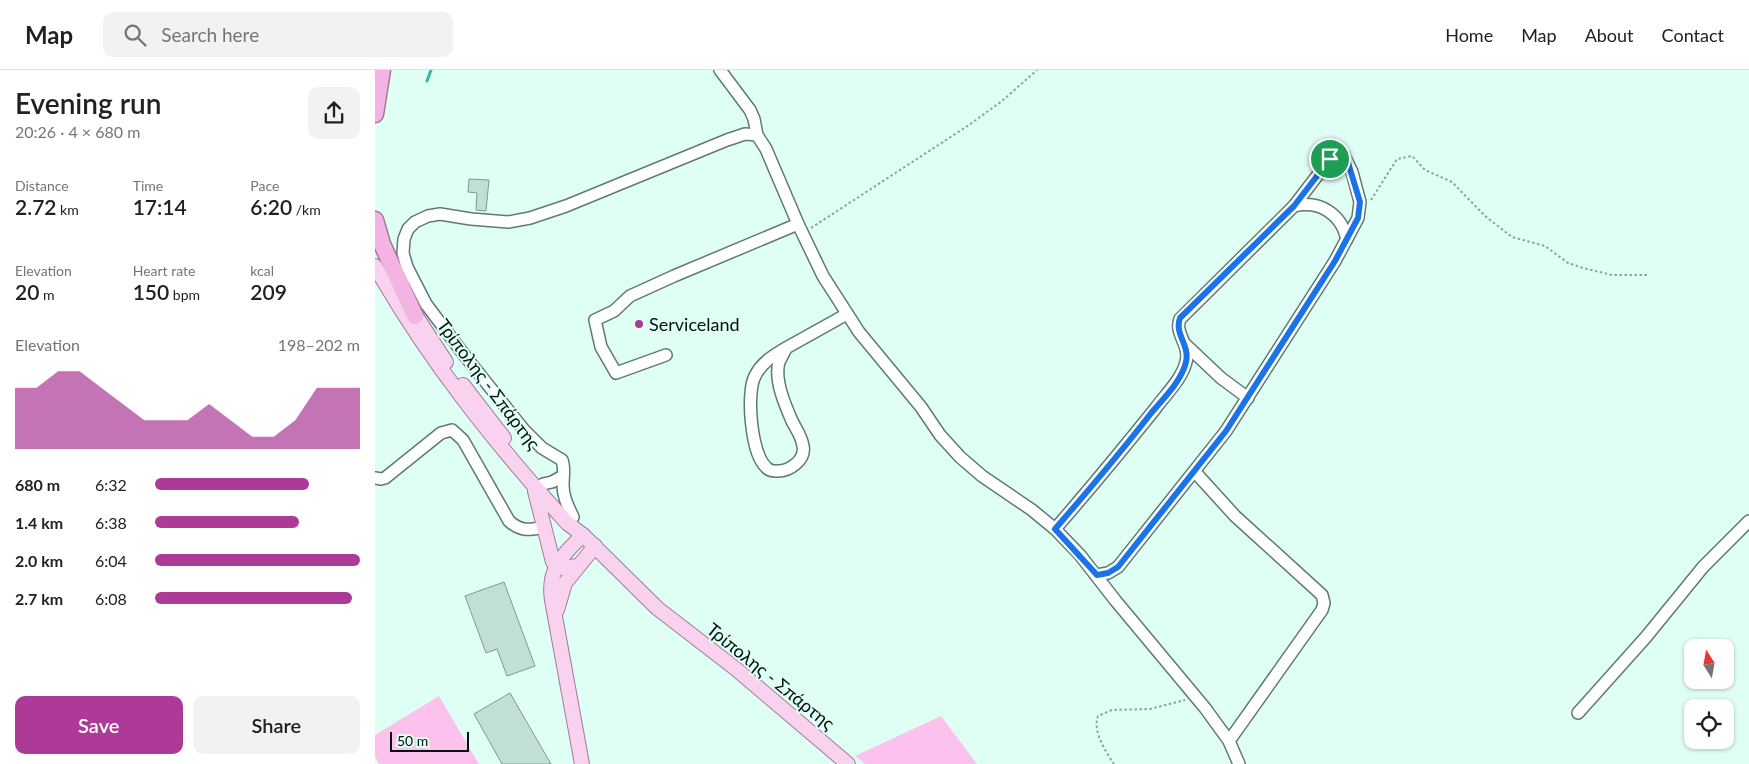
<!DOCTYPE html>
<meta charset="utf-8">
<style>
body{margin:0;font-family:Lato,sans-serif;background:#f2f2f2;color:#202124;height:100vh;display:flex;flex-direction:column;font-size:19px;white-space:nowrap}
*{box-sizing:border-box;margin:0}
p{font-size:16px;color:#757577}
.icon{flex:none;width:28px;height:28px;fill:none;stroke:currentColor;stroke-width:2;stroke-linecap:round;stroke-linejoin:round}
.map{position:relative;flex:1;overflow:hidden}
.panel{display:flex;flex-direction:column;background:#fff;width:375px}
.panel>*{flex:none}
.needle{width:32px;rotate:349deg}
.tools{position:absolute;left:1309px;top:569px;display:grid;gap:10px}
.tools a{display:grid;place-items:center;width:50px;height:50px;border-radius:10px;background:#fff;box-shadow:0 1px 4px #0004;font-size:25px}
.scale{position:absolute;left:15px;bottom:12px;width:79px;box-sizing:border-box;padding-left:5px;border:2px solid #06100d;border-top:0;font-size:14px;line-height:18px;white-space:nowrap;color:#06100d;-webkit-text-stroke:4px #e0fff4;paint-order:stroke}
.pin{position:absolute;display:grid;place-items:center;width:42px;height:42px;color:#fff;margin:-21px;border:2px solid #fff;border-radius:50%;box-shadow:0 1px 5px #0007}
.round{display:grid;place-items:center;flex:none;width:52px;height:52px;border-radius:10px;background:#f2f2f2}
.summary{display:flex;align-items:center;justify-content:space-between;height:85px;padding:0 15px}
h1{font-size:28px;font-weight:600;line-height:38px}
.metrics{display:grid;grid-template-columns:repeat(3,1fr);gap:8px;height:85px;padding:5px 15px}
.metrics div{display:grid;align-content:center}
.metrics b{font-size:21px;font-weight:600}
.metrics small{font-size:14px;font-weight:400}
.metrics p{font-size:14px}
.chart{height:140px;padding:10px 15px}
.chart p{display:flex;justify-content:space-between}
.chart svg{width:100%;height:90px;margin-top:5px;fill:#ac3a96;opacity:.7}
.cta{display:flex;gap:10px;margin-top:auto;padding:10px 15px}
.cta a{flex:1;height:58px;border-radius:10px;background:#ac3a96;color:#fff;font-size:20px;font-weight:600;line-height:58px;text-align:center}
.cta a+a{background:#f2f2f2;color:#202124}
ul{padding:0 15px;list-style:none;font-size:16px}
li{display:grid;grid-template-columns:80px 60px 1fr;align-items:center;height:38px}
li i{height:12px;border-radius:6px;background:#ac3a96}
header{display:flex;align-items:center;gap:30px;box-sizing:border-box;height:70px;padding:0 25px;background:#fff;border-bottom:1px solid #e0e0e0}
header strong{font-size:24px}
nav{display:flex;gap:28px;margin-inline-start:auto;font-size:18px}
.search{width:350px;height:45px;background:#f2f2f2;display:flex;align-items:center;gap:12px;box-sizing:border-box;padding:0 18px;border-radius:10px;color:#757577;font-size:19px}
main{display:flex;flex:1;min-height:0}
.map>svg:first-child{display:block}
.green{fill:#fdc1ed}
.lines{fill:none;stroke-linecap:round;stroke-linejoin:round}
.stream{stroke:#39b899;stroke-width:3}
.building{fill:#c1dfd5;stroke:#7d9a90}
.minor-casing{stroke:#5f7a71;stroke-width:14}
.major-casing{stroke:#a17b98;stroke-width:16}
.highway-casing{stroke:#a17b98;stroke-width:19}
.path{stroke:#8ca39b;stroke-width:2;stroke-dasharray:2.5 2.5;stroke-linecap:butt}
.minor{stroke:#fff;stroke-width:11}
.major{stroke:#f8d2ee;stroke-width:14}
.highway{stroke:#f4b4e3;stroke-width:16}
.route-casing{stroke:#fff;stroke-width:10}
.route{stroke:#1a73e8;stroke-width:6}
.poi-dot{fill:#ac3a96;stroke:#e0fff4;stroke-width:2}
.labels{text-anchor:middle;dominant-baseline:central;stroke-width:4;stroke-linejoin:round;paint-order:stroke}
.poi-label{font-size:18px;fill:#06100d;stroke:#e0fff4;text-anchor:start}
.street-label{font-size:18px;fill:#06100d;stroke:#e0fff4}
</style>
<header>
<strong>Map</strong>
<div class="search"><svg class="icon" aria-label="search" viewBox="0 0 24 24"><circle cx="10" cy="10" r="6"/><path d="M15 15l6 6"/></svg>Search here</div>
<nav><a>Home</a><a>Map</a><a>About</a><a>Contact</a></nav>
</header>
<main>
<section class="panel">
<div class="summary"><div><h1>Evening run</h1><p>20:26 · 4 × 680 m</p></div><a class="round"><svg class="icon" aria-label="share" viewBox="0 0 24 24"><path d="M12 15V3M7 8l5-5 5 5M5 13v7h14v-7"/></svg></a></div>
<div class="metrics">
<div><p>Distance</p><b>2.72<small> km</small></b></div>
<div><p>Time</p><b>17:14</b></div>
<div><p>Pace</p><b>6:20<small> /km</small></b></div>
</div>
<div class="metrics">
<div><p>Elevation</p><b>20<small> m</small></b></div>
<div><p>Heart rate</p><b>150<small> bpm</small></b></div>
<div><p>kcal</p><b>209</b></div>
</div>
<div class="chart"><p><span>Elevation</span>198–202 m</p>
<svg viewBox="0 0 160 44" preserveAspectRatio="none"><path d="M0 44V14L10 14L20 6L30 6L40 14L50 22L60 30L70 30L80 30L90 22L100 30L110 38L120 38L130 30L140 14L150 14L160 14V44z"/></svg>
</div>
<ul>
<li><b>680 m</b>6:32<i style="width:75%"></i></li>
<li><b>1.4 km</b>6:38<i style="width:70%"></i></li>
<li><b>2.0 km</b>6:04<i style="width:100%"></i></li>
<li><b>2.7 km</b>6:08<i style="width:96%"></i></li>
</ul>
<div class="cta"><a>Save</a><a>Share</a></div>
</section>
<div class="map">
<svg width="1374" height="694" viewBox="0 0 1374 694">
<rect width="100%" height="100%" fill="#e0fff4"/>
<g class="green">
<polygon points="64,626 104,694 4,694 0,687 0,665"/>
<polygon points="566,646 602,694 490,694 480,686"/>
</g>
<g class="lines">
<polyline class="stream" points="52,11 56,0"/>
</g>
<g class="building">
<polygon points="94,109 114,110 111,141 101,140 102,123 93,122"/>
<polygon points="129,512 160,596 132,606 122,579 111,583 90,526"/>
<polygon points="135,623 176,694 127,694 99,644"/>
</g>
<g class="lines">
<defs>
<g id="minor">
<polyline points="345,0 375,40 379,49 382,65 391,79 423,154 448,206 484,262 546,337 565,365 585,387 607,406 657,440 680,459 705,485 740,530 830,638 854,671 864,694"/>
<path d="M919 136C945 130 966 144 972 169"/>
<polyline points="810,274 846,308 873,328"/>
<path d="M411 278C409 283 406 288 404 292 399 310 410 335 417 351 421 359 427 367 428 376 431 390 414 402 401 401 398 401 393 400 391 397 376 384 371 322 380 306 386 293 399 285 411 278L472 244"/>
<polyline points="291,285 241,303 226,277 220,250 239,241 255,226 299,206 423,154"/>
<polyline points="820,402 860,446 947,525 949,533 947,540 854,671"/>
<path d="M0 408 6 409 10 408 66 363 77 360 88 370 134 451C146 462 155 460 170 457"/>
<polyline points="168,414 177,412 188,406"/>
<path d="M198 447C193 436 188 427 188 415 188 406 190 398 187 390L167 378 149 360 90 286 51 234 32 197 28 183 29 169 33 159 40 152 53 146 65 144 96 149 133 152 155 148 191 136 352 70 370 64 382 65"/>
<path d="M680 459C714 420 747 380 780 339 790 325 807 309 811 292 816 275 799 264 805 249L919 136 955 89 964 83 968 84 977 102 985 132 983 148 960 191 851 361 743 497 733 503 722 505"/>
<polyline points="1203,643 1271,567 1328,497 1374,451"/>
</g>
<g id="major">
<path d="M0 196C54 291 119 372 192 453L208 465 282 538 361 599 473 694"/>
<polyline points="35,237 71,292"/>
<polyline points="88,315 129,368"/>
<polyline points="160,421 178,492 188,498 202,496"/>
<polyline points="182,540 190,513 220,476"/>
<path d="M207 694 177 530C172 500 188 484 208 465"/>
</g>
<g id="highway">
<polyline points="0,44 7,0"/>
<polyline points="0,150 7,174 40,246"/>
</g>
</defs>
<use href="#minor" class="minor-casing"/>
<use href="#major" class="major-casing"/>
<use href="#highway" class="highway-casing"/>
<g class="path">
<polyline points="996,130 1022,89 1037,86 1050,100 1077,112 1110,146 1137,167 1170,176 1193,193 1208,198 1237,205 1274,205"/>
<polyline points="436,158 594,55 627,31 662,0"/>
<path d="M739 694C731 682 717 661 723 646L737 640 775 639 810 630"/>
</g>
<use href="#minor" class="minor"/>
<use href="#major" class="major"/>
<use href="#highway" class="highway"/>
</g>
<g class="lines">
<defs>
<path id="route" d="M964 83 971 86 985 132 983 148 960 191 851 361 743 497 733 503 722 505 680 459C713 421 746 382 777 342 789 328 807 310 811 292 815 275 799 264 805 248L919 136 955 89Z"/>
</defs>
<use href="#route" class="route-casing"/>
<use href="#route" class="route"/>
</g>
<circle class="poi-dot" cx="264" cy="254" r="5"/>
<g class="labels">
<g class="poi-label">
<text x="274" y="254">Serviceland</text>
</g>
<g class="street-label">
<text transform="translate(114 314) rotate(53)">Τρίπολης - Σπάρτης</text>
<text transform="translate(396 606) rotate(39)">Τρίπολης - Σπάρτης</text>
</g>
</g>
</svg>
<div class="tools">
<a><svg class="needle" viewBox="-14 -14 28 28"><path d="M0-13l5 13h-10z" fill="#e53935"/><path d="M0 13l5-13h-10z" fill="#757577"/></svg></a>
<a><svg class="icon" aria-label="locate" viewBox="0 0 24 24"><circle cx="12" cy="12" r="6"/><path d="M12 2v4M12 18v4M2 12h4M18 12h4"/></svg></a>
</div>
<div class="scale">50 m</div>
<div class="pin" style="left:955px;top:89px;background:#1e9e55"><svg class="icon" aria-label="arrive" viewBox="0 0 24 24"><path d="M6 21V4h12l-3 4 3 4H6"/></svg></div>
</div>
</main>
